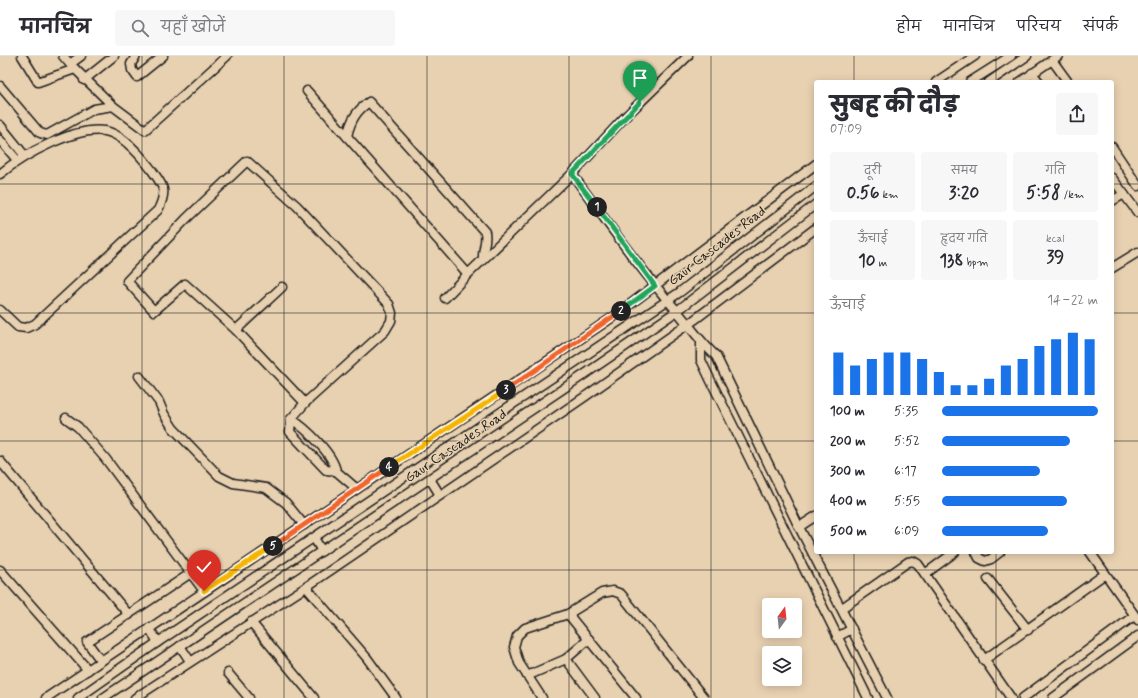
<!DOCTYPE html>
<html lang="hi">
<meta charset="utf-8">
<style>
body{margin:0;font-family:Mynerve,"Playpen Sans Deva",sans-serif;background:#f7f7f7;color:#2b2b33;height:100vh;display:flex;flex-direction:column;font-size:15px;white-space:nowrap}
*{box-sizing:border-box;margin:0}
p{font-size:13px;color:#7c7c81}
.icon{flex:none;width:22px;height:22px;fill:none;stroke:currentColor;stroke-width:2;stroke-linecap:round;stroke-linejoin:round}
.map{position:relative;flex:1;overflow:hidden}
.sheet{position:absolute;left:814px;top:24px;width:300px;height:474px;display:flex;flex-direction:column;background:#fff;border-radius:4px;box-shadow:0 2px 10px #0003}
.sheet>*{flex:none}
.needle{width:26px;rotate:15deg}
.fabs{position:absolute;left:762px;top:542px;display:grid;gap:8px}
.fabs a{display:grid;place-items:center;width:40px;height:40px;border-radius:4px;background:#fff;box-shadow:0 2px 10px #0003;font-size:20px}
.pin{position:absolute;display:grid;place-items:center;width:34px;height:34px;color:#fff;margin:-41px -17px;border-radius:50% 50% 50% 0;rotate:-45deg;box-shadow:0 0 4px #0007}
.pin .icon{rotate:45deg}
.km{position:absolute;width:20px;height:20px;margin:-10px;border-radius:50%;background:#222;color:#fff;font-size:11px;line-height:20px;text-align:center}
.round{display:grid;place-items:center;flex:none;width:42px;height:42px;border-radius:4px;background:#f7f7f7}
.head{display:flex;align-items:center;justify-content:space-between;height:68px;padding:0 16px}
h1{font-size:22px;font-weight:800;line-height:30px}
.figures{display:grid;grid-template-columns:repeat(3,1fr);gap:6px;height:68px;padding:4px 16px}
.figures div{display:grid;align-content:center;border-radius:4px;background:#f7f7f7;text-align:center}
.figures b{font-size:17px;font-weight:800}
.figures small{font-size:11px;font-weight:400}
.figures p{font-size:11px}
.chart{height:112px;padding:8px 16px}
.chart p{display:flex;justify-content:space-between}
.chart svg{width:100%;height:72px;margin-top:4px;stroke:#1a73e8;stroke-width:6}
ul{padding:0 16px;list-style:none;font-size:13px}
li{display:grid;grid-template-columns:64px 48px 1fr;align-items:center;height:30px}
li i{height:10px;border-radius:5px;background:#1a73e8}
header{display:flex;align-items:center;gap:24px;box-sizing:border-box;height:56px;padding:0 20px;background:#fff;border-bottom:1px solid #e1e1e2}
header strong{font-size:19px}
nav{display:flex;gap:22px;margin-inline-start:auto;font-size:14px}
.search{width:280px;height:36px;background:#f7f7f7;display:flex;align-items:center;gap:10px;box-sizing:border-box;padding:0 14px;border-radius:4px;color:#7c7c81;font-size:15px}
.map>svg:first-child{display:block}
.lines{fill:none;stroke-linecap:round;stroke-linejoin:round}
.minor-casing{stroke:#1c1c1c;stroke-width:11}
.minor{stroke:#e8d1b1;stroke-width:8}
.split-1-casing{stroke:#fff;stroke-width:8}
.split-2-casing{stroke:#fff;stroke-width:8}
.split-3-casing{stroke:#fff;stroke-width:8}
.split-4-casing{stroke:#fff;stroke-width:8}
.split-5-casing{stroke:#fff;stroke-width:8}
.split-6-casing{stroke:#fff;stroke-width:8}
.split-1{stroke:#22a559;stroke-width:5}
.split-2{stroke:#22a559;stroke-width:5}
.split-3{stroke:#f0652b;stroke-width:5}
.split-4{stroke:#f5b400;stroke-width:5}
.split-5{stroke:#f0652b;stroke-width:5}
.split-6{stroke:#f5b400;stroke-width:5}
.grid{fill:none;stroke:#1c1c1c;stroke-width:1;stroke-opacity:0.55}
.labels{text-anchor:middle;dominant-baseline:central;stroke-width:3;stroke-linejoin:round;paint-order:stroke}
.street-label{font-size:14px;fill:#1c1c1c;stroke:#e8d1b1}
</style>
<header>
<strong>मानचित्र</strong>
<div class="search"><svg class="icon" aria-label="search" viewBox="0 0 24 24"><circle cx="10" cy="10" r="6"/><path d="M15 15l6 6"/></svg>यहाँ खोजें</div>
<nav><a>होम</a><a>मानचित्र</a><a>परिचय</a><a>संपर्क</a></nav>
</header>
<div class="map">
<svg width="1138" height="642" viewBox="0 0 1138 642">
<rect width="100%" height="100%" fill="#e8d1b1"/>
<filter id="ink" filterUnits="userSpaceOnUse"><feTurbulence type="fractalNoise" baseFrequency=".025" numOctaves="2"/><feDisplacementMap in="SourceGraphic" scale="8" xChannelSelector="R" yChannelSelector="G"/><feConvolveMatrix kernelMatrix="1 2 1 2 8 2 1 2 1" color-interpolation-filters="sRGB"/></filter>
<g filter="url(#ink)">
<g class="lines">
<defs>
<g id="minor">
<polyline points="22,0 38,26 75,13"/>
<polyline points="63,0 70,8 81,0"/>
<polyline points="136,0 131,8 132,14 137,21 163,0"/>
<polyline points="1052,4 1068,26"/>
<polyline points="1032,17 1039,26"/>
<polyline points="84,24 114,0"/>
<polyline points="936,26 975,0"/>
<polyline points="970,26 1011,0"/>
<polyline points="989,26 1027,0"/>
<polyline points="1020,26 1058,0"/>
<polyline points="0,30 40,77 47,79 94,53 113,50 70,8"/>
<polyline points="307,35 468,218 572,118 625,61 688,0"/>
<polyline points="113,50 145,74 227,0"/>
<polyline points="0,69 25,100"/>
<path d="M347 80C351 64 356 55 369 46L485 176C487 186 482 194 483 203"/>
<polyline points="0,84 17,104"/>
<polyline points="1112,91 1138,130"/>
<path d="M0 118C23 99 75 70 105 75 122 78 141 100 151 113 163 130 168 133 158 154L35 268 26 272 18 271 0 254"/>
<path d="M572 118C606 164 638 211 676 254 690 270 700 286 716 300L799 471 887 642"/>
<polyline points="1112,122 1138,157"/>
<polyline points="1112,145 1124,138"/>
<polyline points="1112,212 1138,196"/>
<polyline points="282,231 236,274 185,228 154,255 127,225 186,163 247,105 297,150 389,248 392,257 391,265 385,275 305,347 291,363 290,376 326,414 336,415"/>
<polyline points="445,242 468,218"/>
<polyline points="236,274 305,347"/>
<polyline points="701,287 701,304 710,323 868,642"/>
<polyline points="139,320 159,346 164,358 173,372 219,420 233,427 266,432 286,447 304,469"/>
<polyline points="66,362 78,371 105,402 204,535"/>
<path d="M291 363C306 372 333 398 336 415L357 433"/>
<polyline points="0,405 129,559"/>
<polyline points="430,423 440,439"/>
<polyline points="799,471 816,460"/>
<polyline points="314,482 322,495"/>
<polyline points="976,496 979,502 985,505 991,503 1000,496"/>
<polyline points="1090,496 1138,564"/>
<polyline points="0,514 88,614"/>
<polyline points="925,518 955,496"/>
<polyline points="988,523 1028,574"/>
<polyline points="306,531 367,602 396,642"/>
<polyline points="842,552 908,506 913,505 918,508 1011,642"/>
<polyline points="568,558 636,642"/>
<polyline points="251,566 314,642"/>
<polyline points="149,572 158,586"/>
<polyline points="837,581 852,573"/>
<polyline points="589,583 566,603 595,642"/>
<polyline points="180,590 190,605"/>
<polyline points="984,604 1105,518"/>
<polyline points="101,605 87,586 191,517"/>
<polyline points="228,617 249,642"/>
<polyline points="527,620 566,603"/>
<polyline points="46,642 616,259 816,108"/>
<polyline points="78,642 158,586 680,236 816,130"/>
<polyline points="103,642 588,316 677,255 816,148"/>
<polyline points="135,642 306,531 583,342 694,264 816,172"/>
<polyline points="542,642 519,607 514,591 517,580 525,572 568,558 602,537 613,535 621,538 704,642"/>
<polyline points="1023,642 1134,560"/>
<polyline points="1053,642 1138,580"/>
</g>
</defs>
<use href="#minor" class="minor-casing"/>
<use href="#minor" class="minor"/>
</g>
</g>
<g class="lines" filter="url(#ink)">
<defs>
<polyline id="split-1" points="597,151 572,118 640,46"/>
<polyline id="split-2" points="597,151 655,230 621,255"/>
<polyline id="split-3" points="506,334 621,255"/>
<polyline id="split-4" points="389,411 506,334"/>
<polyline id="split-5" points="273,490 389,411"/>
<polyline id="split-6" points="204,535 273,490"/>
</defs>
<use href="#split-1" class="split-1-casing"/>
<use href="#split-2" class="split-2-casing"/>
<use href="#split-3" class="split-3-casing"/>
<use href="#split-4" class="split-4-casing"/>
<use href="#split-5" class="split-5-casing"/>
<use href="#split-6" class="split-6-casing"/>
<use href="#split-1" class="split-1"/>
<use href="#split-2" class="split-2"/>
<use href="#split-3" class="split-3"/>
<use href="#split-4" class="split-4"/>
<use href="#split-5" class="split-5"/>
<use href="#split-6" class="split-6"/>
</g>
<path class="grid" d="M142 0V642M284 0V642M427 0V642M569 0V642M711 0V642M854 0V26M996 0V26M0 128H816M1112 128H1138M0 257H816M1112 257H1138M0 385H816M1112 385H1138M854 496V642M996 496V642M0 514H1138"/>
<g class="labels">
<g class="street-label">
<text transform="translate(717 190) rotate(-38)">Gaur Cascades Road</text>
<text transform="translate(456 390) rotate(-34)">Gaur Cascades Road</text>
</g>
</g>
</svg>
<div class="fabs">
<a><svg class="needle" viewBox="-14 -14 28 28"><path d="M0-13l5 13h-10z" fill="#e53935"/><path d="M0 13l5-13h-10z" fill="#7c7c81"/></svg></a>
<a><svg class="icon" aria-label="layers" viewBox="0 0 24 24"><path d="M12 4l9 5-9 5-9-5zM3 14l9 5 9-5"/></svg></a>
</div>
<div class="pin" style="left:640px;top:46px;background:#1e9e55"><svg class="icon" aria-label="arrive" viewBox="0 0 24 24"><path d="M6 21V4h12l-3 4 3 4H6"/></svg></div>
<div class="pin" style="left:204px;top:535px;background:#d93025"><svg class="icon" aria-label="check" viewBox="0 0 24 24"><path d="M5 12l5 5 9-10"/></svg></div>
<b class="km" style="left:597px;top:151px">1</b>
<b class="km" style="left:621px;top:255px">2</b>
<b class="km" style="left:506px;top:334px">3</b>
<b class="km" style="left:389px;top:411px">4</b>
<b class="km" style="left:273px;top:490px">5</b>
<section class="sheet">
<div class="head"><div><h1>सुबह की दौड़</h1><p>07:09</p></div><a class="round"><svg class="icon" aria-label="share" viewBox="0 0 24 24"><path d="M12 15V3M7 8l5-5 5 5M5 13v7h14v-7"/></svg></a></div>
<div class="figures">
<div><p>दूरी</p><b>0.56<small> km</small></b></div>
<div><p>समय</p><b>3:20</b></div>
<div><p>गति</p><b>5:58<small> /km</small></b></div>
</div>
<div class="figures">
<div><p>ऊँचाई</p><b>10<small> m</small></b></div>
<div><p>हृदय गति</p><b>138<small> bpm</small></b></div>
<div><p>kcal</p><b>39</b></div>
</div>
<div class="chart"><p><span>ऊँचाई</span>14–22 m</p>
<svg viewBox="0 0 160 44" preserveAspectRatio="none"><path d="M5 44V18M15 44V26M25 44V22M35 44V18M45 44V18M55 44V22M65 44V30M75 44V38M85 44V38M95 44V34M105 44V26M115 44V22M125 44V14M135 44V10M145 44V6M155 44V10"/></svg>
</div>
<ul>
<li><b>100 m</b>5:35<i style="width:100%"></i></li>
<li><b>200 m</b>5:52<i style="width:82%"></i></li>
<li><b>300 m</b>6:17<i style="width:63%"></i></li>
<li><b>400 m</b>5:55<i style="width:80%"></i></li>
<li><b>500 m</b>6:09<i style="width:68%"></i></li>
</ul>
</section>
</div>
